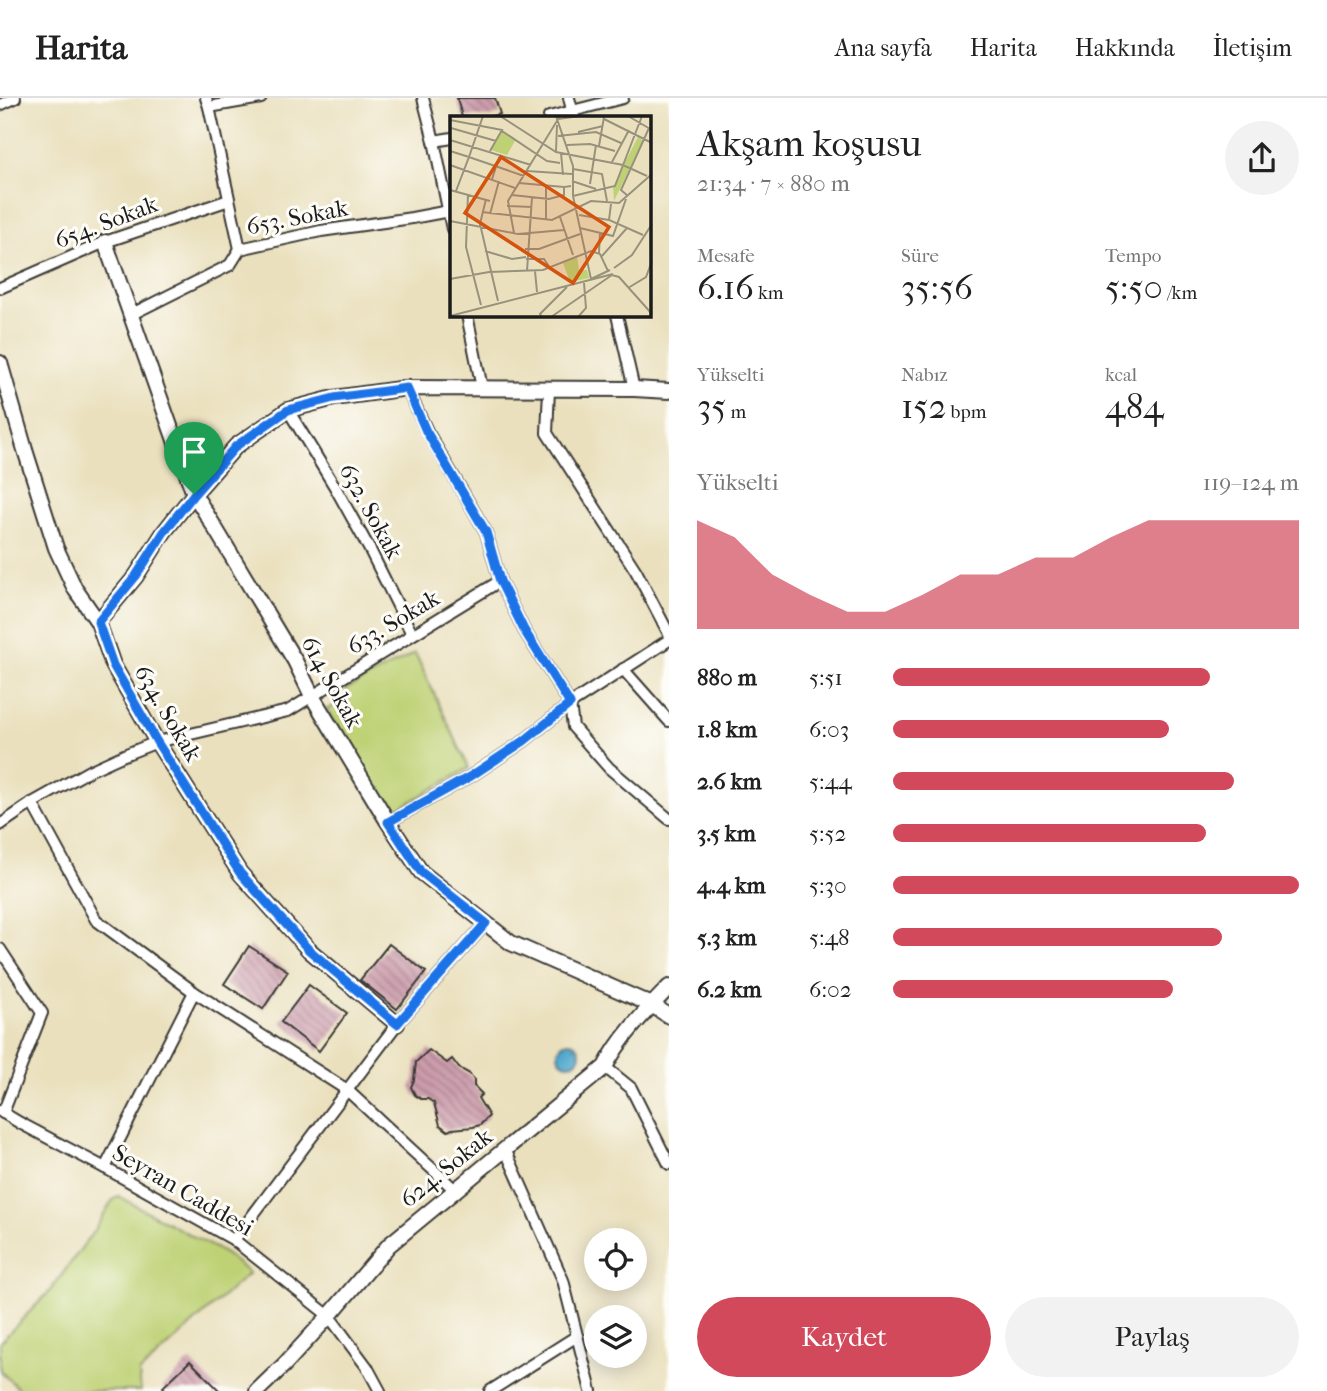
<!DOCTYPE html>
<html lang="tr">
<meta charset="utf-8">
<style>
body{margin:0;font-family:"IM FELL French Canon",serif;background:#f2f2f2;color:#222;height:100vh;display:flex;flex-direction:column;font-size:26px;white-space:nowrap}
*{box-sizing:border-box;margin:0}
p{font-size:23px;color:#767676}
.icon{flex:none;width:38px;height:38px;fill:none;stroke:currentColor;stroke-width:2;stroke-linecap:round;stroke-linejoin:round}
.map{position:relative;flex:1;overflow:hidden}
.details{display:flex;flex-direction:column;background:#fff;width:658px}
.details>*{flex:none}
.tools{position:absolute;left:584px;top:1130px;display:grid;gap:14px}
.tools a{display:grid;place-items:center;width:63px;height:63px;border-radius:50%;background:#fff;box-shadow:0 4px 18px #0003;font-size:35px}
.pin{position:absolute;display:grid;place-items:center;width:60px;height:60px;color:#fff;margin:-72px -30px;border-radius:50% 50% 50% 0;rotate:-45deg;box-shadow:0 0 7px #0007}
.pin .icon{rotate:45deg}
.round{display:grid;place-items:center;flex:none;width:74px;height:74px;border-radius:37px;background:#f2f2f2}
.overview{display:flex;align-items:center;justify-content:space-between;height:119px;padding:0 28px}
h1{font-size:38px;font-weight:600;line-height:52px}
.figures{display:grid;grid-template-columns:repeat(3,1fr);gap:10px;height:119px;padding:7px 28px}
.figures div{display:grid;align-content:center}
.figures b{font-size:35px;font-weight:600}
.figures small{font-size:19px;font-weight:400}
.figures p{font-size:19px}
.chart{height:196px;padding:14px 28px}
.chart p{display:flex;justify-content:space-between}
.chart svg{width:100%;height:126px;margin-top:7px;fill:#d1495b;opacity:.7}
.cta{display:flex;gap:14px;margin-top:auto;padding:14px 28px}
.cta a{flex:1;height:80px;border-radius:42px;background:#d1495b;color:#fff;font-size:28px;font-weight:600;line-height:80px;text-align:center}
.cta a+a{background:#f2f2f2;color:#222}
ul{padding:0 28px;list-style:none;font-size:23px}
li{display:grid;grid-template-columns:112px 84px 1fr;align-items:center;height:52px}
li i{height:18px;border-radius:9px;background:#d1495b}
header{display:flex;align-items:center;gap:42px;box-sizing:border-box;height:98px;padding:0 35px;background:#fff;border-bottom:2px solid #e0e0e0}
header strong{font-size:33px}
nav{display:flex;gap:38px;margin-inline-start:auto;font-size:24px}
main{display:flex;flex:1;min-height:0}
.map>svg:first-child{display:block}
.park{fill:#bed174;stroke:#6d7648;stroke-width:2}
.water{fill:url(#water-ripples);stroke:#356174;stroke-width:2}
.building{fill:url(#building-back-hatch)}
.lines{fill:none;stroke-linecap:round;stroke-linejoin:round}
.minor-casing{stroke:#3b3934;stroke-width:14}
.tertiary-casing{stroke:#3b3934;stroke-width:18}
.minor{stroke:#fff;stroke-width:10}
.tertiary{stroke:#fff;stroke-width:14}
.route-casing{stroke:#fff;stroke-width:14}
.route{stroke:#1a73e8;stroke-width:9}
.labels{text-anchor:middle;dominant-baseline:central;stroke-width:6;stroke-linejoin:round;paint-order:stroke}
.street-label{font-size:24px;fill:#1c1c1c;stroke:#fdfcf7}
.inset-road{fill:none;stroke:#98927d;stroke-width:2}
.view{fill:#d4530e;fill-opacity:0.15;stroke:#d4530e;stroke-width:3.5}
.inset-edge{fill:none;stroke:#1c1c1c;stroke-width:3.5}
</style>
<header>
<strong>Harita</strong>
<nav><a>Ana sayfa</a><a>Harita</a><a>Hakkında</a><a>İletişim</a></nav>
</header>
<main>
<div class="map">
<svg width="669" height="1293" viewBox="0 0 669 1293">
<defs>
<pattern id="water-ripples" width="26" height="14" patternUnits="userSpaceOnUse" patternTransform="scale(1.75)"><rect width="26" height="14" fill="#4ea6cb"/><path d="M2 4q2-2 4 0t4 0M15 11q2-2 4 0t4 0" fill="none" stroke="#4086a4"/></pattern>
<pattern id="building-back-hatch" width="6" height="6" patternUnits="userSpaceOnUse" patternTransform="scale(1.75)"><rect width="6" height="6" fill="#cc9cac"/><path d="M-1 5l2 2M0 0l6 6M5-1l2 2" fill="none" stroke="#a57e8b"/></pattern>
</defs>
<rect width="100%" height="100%" fill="#fdfcf7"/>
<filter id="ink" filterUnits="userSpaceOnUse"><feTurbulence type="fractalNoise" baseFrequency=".0143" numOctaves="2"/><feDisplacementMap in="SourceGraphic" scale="14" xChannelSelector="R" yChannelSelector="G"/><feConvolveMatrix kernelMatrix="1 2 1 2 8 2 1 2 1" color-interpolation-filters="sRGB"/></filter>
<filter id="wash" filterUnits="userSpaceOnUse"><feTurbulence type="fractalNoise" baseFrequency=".00686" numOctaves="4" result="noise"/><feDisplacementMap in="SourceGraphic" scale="28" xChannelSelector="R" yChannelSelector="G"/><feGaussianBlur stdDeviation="1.57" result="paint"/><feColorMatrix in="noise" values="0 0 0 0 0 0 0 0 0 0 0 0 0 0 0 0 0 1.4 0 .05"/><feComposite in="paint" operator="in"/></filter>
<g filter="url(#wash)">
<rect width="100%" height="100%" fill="#eae0bd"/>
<g class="park">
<polygon points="415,555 469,670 394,713 387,711 327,611 348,602 346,591"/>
<polygon points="118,1098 226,1156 249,1175 139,1275 141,1293 21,1293 0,1273 0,1244 50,1193 96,1130 112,1103"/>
</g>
<circle class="water" cx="569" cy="955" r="11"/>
<g id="blocks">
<g class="building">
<polygon points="457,0 495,0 500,16 489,19 462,19"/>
<polygon points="389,846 426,874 397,911 360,882"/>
<polygon points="249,848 288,873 263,911 224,886"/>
<polygon points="309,887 347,915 319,953 281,924"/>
<polygon points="429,952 447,965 452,961 459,970 470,976 474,982 474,988 482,996 478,1000 489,1018 480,1027 473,1029 452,1031 448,1033 440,1027 434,1005 428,1001 421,1001 415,997 411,989 414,982 416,964"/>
<polygon points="190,1263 220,1293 166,1293 163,1289"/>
</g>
</g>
</g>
<g filter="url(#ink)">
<use href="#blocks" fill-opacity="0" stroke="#3b3934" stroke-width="2"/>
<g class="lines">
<defs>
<g id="minor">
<polyline points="206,0 209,9 240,151"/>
<polyline points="423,0 434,43 452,131"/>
<polyline points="569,0 574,19"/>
<polyline points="0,7 15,0"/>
<polyline points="209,9 261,0"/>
<polyline points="549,19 623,0"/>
<polyline points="434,43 452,40"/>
<polyline points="0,190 105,144 229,102"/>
<polyline points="130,217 230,167 240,151 321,133 412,120 449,113"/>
<polyline points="467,217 482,290"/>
<polyline points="617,217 634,291"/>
<polyline points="407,290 427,333 486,434 500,483 524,532 570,606 573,629 609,670 669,721"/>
<polyline points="549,292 547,335 636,473 669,536"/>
<polyline points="288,312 335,389 370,452 412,536"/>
<polyline points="623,571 669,623"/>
<polyline points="32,705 96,822 194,894 347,992 455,1092"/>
<polyline points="388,724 471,678 524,643 570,606 669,542"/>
<polyline points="0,727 32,705 89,673 124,657 157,644 288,613 500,483"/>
<polyline points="0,851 42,915 3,1015"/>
<polyline points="605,969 631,990 669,1066"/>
<polyline points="0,1013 20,1025 105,1070 234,1142 329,1218 367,1269 380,1293"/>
<polyline points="505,1051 563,1182 591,1293"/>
<polyline points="105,1070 194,894"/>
<polyline points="234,1142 397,926 486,825"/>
<polyline points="490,1293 577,1238"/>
</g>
<g id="tertiary">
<polyline points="105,144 194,396 215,430 295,563 312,598 388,724 421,774 511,845 652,907 669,918"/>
<polyline points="0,265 25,352 56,450 75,491 98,524 113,567 157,644 240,775 309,852 397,926"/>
<polyline points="98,524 136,478 164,434 194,396 236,348 288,312 334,300 407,290 634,291 669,293"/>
<path d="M257 1293 284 1267 329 1218 389 1147 605 969C620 939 646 913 669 889"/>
</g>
</defs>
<use href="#minor" class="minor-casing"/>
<use href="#tertiary" class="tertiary-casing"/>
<use href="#minor" class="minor"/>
<use href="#tertiary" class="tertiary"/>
</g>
</g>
<g class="lines" filter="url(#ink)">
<defs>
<polygon id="route" points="407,290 426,333 486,434 500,483 524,532 570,606 524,643 471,678 388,724 421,774 486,825 397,926 309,852 240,775 157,644 113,567 98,524 136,478 164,434 194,396 236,348 288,312 334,300"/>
</defs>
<use href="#route" class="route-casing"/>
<use href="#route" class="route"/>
</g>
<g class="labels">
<g class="street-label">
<text transform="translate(297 119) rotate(-11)">653. Sokak</text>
<text transform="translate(106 124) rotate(-21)">654. Sokak</text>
<text transform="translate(371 413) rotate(61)">632. Sokak</text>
<text transform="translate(393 524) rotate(-31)">633. Sokak</text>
<text transform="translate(332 584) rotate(61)">614 Sokak</text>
<text transform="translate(168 615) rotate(59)">634. Sokak</text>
<text transform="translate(446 1070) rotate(-39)">624. Sokak</text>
<text transform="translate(183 1092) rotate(30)">Seyran Caddesi</text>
</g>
</g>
<g transform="translate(450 18)">
<rect width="201" height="201" fill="#eae0bd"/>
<path d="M52 15 66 23 57 39 41 34Z" fill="#bed174"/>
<path d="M188 21 193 25 164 85 163 71 174 49 179 50 174 48ZM127 140 129 154H137L139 162 120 166 113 147Z" fill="#bed174"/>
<path class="inset-road" d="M50 0 106 36 173 49 197 60M106 0 123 50V80L141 163M178 0 202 14M108 3 130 0M154 3 202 27M0 4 52 14 40 35M1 12 46 25M52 15 97 45 110 47M128 16 153 10M108 20 146 16 171 27M0 24 81 49M117 29 140 28 165 35M149 30 154 1M0 35 19 41 33 0M106 35 107 9M111 37 113 59M162 46 179 14M0 49 65 72M123 53 152 58 157 85M77 55 122 58M42 63 50 39M122 65 146 73M69 67 114 71M140 68 146 29M0 74 40 85M6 75 19 41 74 60M18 78 16 131 31 189M62 79 99 83 114 79V71L121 70M123 80 165 70 192 0M178 80 171 74 199 12M36 83 30 108 48 185M161 88 159 104 193 119M57 90 82 91M32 96 102 104 141 85 169 87 202 58M40 98 49 65M129 99 159 104M110 101 123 139M96 104V71M0 105 68 118 114 114M130 112 163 120 176 83M64 117 58 85 110 0M75 133H89L130 118M35 135 62 143 76 141M149 137 150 116M152 140 177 112M76 143H94L100 152M164 152 182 139 202 108M77 155 82 81M85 155 87 176M0 163 39 156 93 154 141 135 150 138 158 155M141 163 160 154M178 172 196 161 202 145M0 200 163 158M92 201 90 198 117 171M101 201 162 159 169 161 202 198M128 201 136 192 134 167"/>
<path class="view" d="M51 41 159 111 123 167 15 97Z"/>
<rect width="201" height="201" class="inset-edge"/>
</g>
</svg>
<div class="tools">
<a><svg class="icon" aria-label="locate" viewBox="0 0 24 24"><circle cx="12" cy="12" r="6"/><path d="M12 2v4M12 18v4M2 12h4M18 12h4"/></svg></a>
<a><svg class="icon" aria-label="layers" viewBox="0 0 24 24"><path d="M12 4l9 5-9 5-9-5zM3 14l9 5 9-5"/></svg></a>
</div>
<div class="pin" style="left:194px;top:396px;background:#1e9e55"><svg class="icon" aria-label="arrive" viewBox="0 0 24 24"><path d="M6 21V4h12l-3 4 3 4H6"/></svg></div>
</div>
<section class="details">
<div class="overview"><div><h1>Akşam koşusu</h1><p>21:34 · 7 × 880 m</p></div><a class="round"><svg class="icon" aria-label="share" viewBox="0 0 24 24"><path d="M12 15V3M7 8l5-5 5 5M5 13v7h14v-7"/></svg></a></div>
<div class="figures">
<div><p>Mesafe</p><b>6.16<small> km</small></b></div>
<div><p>Süre</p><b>35:56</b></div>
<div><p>Tempo</p><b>5:50<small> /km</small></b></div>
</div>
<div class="figures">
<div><p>Yükselti</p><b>35<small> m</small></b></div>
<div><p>Nabız</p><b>152<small> bpm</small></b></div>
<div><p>kcal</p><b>484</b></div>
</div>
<div class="chart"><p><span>Yükselti</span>119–124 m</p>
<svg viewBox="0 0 160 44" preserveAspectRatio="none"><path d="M0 44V6L10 12L20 25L30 32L40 38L50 38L60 32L70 25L80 25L90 19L100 19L110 12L120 6L130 6L140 6L150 6L160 6V44z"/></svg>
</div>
<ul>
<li><b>880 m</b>5:51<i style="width:78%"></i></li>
<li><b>1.8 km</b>6:03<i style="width:68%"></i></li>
<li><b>2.6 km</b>5:44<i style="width:84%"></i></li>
<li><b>3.5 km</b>5:52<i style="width:77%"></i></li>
<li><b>4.4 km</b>5:30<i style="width:100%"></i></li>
<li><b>5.3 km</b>5:48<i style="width:81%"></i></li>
<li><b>6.2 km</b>6:02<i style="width:69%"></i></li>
</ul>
<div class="cta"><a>Kaydet</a><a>Paylaş</a></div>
</section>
</main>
